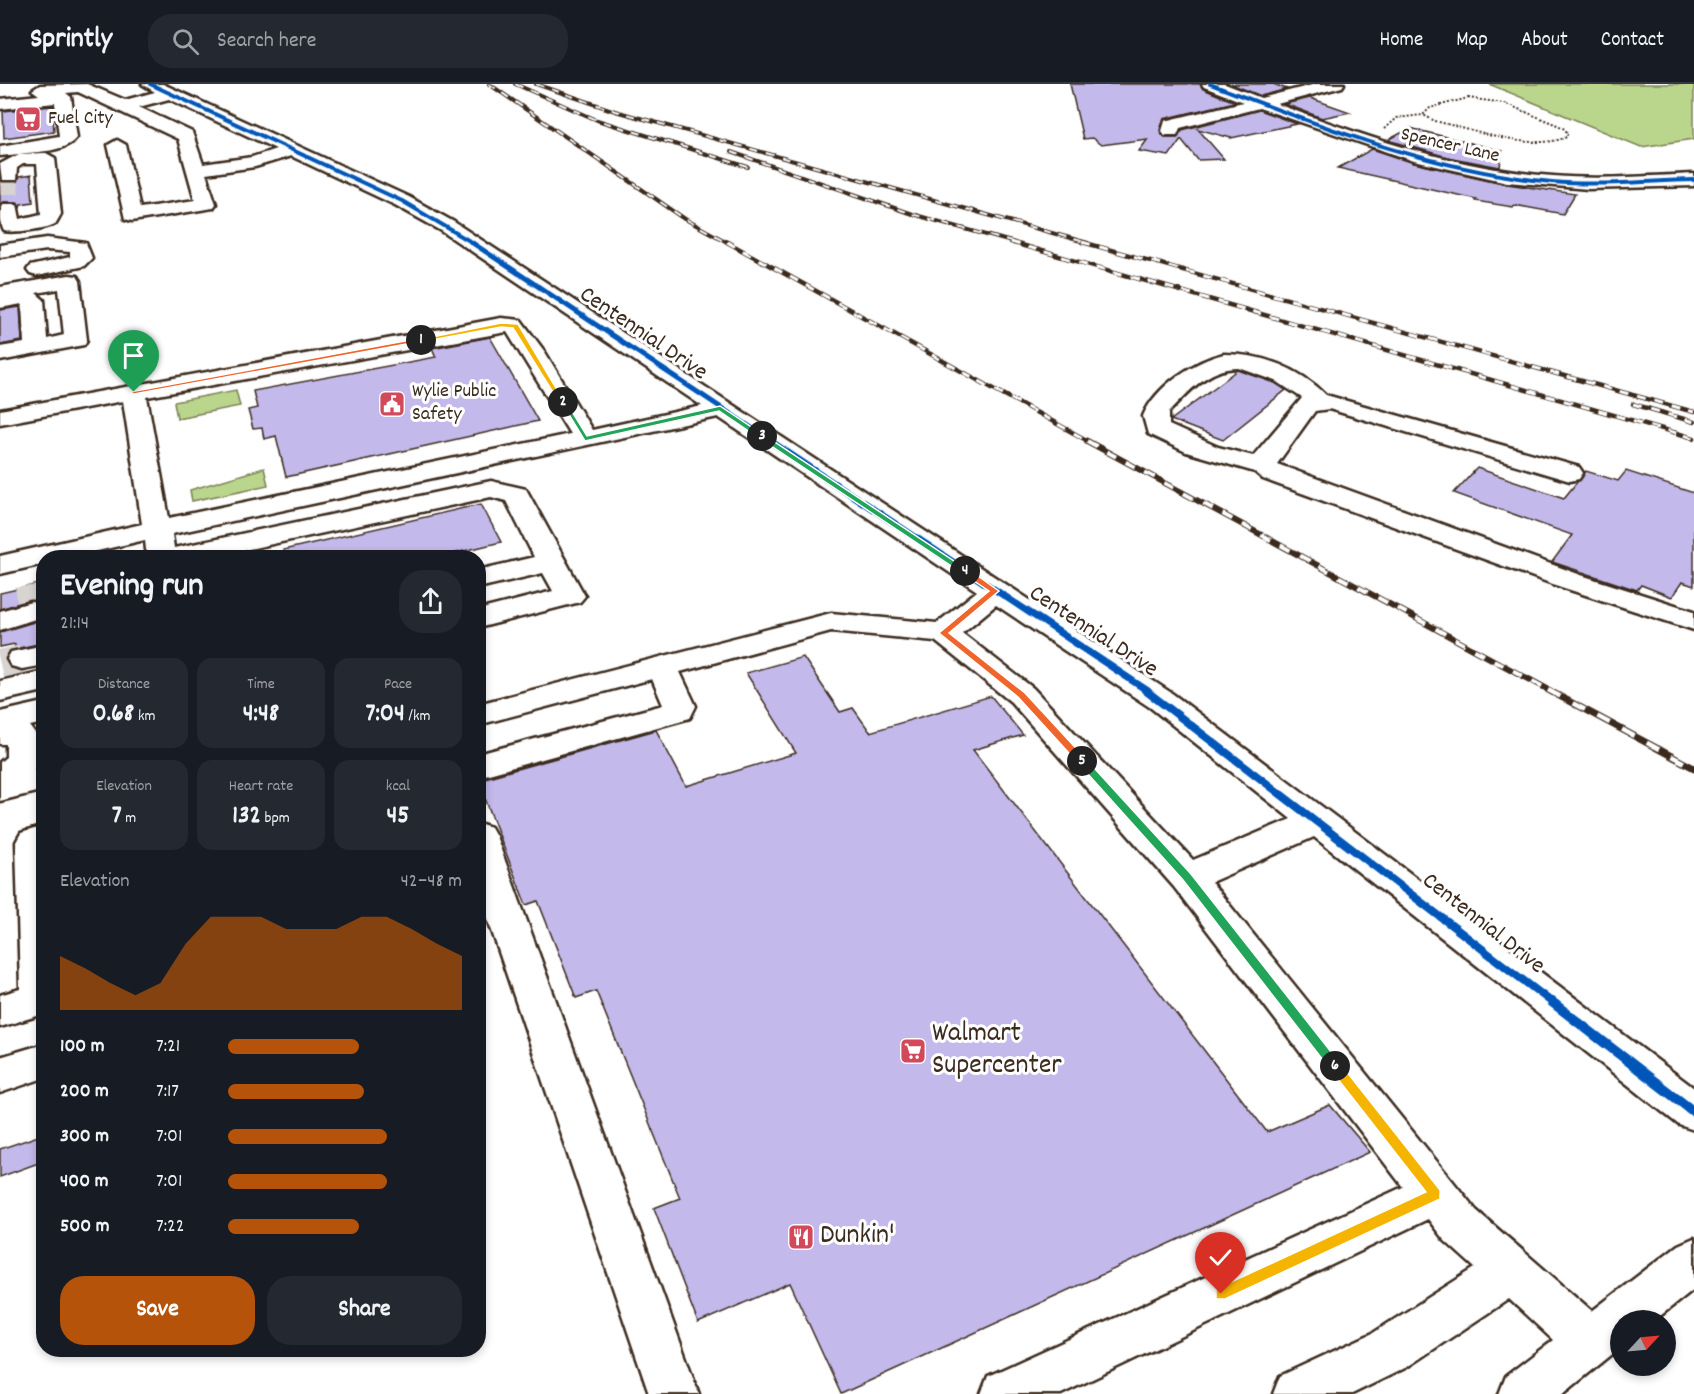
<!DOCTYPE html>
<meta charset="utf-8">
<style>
body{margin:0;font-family:Dekko,sans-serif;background:#242831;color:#f1f3f6;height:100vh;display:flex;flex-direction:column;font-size:22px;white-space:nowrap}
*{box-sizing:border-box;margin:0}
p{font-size:20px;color:#9ea1a6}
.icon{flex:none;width:33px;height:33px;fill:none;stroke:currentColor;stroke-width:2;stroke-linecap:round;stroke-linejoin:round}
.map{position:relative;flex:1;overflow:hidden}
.details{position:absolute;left:36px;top:466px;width:450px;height:807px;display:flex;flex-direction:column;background:#171b24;border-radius:24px;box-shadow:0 3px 9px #0003}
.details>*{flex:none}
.needle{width:39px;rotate:64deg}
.buttons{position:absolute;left:1610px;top:1226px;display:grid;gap:12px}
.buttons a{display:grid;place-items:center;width:66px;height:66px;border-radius:50%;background:#171b24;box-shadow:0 3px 9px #0003;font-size:30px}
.pin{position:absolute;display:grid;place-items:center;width:51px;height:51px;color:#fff;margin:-62px -26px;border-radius:50% 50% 50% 0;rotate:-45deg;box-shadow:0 0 6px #0007}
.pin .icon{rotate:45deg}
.km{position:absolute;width:30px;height:30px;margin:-15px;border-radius:50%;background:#222;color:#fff;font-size:16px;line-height:30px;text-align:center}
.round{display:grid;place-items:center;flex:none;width:63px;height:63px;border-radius:24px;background:#242831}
.summary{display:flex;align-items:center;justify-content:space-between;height:102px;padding:0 24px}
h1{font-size:33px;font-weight:700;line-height:45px}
.stats{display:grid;grid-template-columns:repeat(3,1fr);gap:9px;height:102px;padding:6px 24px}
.stats div{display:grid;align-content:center;border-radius:15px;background:#242831;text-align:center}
.stats b{font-size:26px;font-weight:700}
.stats small{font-size:16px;font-weight:400}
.stats p{font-size:16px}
.chart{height:168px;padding:12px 24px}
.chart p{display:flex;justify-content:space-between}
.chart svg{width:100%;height:108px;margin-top:6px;fill:#b45309;opacity:.7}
.cta{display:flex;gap:12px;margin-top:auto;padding:12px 24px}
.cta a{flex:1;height:69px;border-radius:24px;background:#b45309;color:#fff;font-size:24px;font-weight:700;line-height:69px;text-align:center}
.cta a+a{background:#242831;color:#f1f3f6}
ul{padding:0 24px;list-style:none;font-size:20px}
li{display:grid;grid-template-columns:96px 72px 1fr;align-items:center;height:45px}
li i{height:15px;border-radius:8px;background:#b45309}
header{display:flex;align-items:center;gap:36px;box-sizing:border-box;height:84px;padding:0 30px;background:#171b24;border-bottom:2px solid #363941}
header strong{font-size:28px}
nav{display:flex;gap:33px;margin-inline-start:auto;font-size:21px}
.search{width:420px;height:54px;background:#242831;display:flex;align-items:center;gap:15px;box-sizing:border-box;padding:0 21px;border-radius:24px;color:#9ea1a6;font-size:22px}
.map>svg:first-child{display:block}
.green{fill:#bad58c;stroke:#7a8055;stroke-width:1.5}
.building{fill:#c3b9eb;stroke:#3b2a1e;stroke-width:1.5}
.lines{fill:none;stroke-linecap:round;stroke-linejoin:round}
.minor-tunnel-far1{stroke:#d8d4d2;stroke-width:18;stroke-dasharray:18 9;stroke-linecap:butt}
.minor-tunnel{stroke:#d8d4d2;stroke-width:28;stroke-dasharray:28 14;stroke-linecap:butt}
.minor-casing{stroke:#3b2a1e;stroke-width:5}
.path{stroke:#3b2a1e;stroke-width:2;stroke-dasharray:2 2;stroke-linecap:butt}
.minor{fill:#fff;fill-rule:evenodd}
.rail-far3-casing{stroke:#3b2a1e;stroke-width:4}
.rail-far2-casing{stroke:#3b2a1e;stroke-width:4.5}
.rail-far1-casing{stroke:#3b2a1e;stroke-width:6}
.rail-casing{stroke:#3b2a1e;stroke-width:7}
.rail-far3{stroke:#fff;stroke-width:2;stroke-dasharray:8;stroke-linecap:butt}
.rail-far2{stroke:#fff;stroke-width:3;stroke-dasharray:9;stroke-linecap:butt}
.rail-far1{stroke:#fff;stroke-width:4;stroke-dasharray:11;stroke-linecap:butt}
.rail{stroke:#fff;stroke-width:4.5;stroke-dasharray:14;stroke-linecap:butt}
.cycleway-far4-casing{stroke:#fff;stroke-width:6}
.cycleway-far3-casing{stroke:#fff;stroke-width:8}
.cycleway-far2-casing{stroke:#fff;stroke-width:10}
.cycleway-far1-casing{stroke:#fff;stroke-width:12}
.cycleway-casing{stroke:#fff;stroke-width:14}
.cycleway-far4{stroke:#0057b8;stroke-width:4}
.cycleway-far3{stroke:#0057b8;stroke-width:5}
.cycleway-far2{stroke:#0057b8;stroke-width:7}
.cycleway-far1{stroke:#0057b8;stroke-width:8}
.cycleway{stroke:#0057b8;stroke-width:10}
.split-1{fill:#f0652b;stroke:#fff;stroke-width:1.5}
.split-2{fill:#f5b400;stroke:#fff;stroke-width:1.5}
.split-3{fill:#22a559;stroke:#fff;stroke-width:1.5}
.split-4{fill:#22a559;stroke:#fff;stroke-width:1.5}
.split-5{fill:#f0652b;stroke:#fff;stroke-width:1.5}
.split-6{fill:#22a559;stroke:#fff;stroke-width:1.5}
.split-7{fill:#f5b400;stroke:#fff;stroke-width:1.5}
.labels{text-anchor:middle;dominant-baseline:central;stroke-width:6;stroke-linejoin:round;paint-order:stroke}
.far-poi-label{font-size:20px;fill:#3b2a1e;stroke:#fff;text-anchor:start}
.far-street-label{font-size:20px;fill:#3b2a1e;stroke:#fff}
.street-label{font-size:24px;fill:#3b2a1e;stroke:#fff}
.near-poi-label{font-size:28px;fill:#3b2a1e;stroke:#fff;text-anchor:start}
</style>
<header>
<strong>Sprintly</strong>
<div class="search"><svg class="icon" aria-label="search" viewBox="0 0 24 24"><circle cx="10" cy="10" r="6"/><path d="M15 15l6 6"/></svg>Search here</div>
<nav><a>Home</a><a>Map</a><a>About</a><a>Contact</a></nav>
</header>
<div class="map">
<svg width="1694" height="1310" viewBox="0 0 1694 1310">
<rect width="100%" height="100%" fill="#fff"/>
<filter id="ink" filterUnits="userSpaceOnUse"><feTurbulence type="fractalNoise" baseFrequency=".0167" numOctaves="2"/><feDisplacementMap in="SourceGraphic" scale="12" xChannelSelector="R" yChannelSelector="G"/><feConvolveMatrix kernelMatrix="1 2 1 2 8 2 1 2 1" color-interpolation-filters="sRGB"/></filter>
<g filter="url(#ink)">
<g class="green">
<polygon points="1489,0 1694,0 1694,55 1641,63"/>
<polygon points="236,306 240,322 177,334 174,318"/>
<polygon points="264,384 268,401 192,417 190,406"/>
</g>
<g class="building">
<polygon points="1070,0 1200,0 1203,5 1235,18 1164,35 1160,46 1165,53 1177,53 1182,46 1259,26 1297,40 1231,54 1198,45 1224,75 1198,76 1181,55 1169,72 1139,67 1148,55 1101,61 1092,54 1083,55"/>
<polygon points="1231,0 1273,0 1287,5 1261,12"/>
<polygon points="1310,14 1350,28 1322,34 1285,20"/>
<polygon points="52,22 54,47 4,54 3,27"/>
<polygon points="1410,44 1502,67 1500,83 1447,73 1388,56"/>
<polygon points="1372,65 1414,79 1507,100 1575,110 1563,130 1514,121 1513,123 1475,117 1476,115 1338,84"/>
<polygon points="31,91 33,118 21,120 20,123 17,118 3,118 0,121 0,97 16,98 19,93"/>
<polygon points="20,223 22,257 0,261 0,226"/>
<polygon points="490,253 538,337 286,393 276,352 264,355 262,344 253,345 248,326 257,324 253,307 436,273 432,264"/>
<polygon points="1238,286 1275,299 1286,306 1223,356 1171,336"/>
<polygon points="1477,384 1564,414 1586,387 1618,397 1626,387 1694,409 1694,502 1682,498 1672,513 1641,501 1637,506 1552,478 1572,451 1454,409"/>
<polygon points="481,420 501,458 435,474 284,474 283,466"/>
<polygon points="44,499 44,519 30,516 0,525 0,509"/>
<polygon points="44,535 44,559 14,565 15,560 0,563 0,548"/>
<polygon points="803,573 840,628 853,624 870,648 991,612 1023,651 973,666 1267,1048 1330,1021 1370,1068 841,1310 790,1199 698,1239 654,1124 680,1114 596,907 576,914 538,817 526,821 478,696 656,646 686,702 796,669 746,589"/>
<polygon points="44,1050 44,1077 0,1093 0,1065"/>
</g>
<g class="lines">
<polyline class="minor-tunnel-far1" points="9,92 10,124"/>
<g class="minor-tunnel">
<polyline points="29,502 31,516"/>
<polyline points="0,580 22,575"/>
</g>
<defs>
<g id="minor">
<path d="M87 0 125 16 155 8 142 0H163L409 113 454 138 1173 610 1694 1004V1046L1679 1041 1314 753 1211 798 1476 1126 1592 1227 1678 1161 1694 1154V1205L1655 1236H1620V1264L1563 1310H1499L1506 1292 1553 1256 1509 1215 1407 1283 1352 1310H1273L1280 1292 1373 1249 1475 1184 1444 1156 1428 1135 1061 1310H981L988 1292 1403 1103 1174 803 1011 618 935 557 831 547 680 588 696 622 690 634 478 693V670L663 621 652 595 478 641V620L831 529 937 539 977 507 718 333 172 450 174 464 491 397 526 405 585 512 580 518 478 544V526L553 507 543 489 478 504V486L534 473 506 417 491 413 207 474H153L146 466 145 456 67 474H44V480L0 490V472L142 440 123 317 0 340V326L501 234 521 236 545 268 592 346 702 322 440 146 395 121 291 72 255 83 206 90 216 120 213 124 132 137 125 135 108 61 117 56 126 61 140 124 195 116 178 55 78 8 66 9 71 13 77 53C65 69 38 67 19 70L46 69 55 74 61 130C60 132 57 137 56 139 50 145 13 149 4 147 0 140 0 127 3 120H17L20 135 41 130 37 80H23L17 84 16 96H2L0 80 19 70 0 72V62L59 52 55 19 0 25V15L39 11 32 6 40 1ZM169 15 276 65 252 73 203 80 192 48 139 23ZM507 248 570 350 169 434 147 313ZM996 521 1151 624 1291 735 1193 776 1033 604 962 549Z"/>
<path d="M1202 0H1225L1261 14 1316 0H1344L1342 3 1277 20C1366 53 1457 85 1553 92 1600 96 1647 92 1694 90V102L1588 105 1507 98 1414 77 1259 24 1180 44 1177 51H1165L1162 47 1165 37 1243 18 1204 3Z"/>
<polygon points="47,154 86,159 92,174 84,182 37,192 30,190 27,186 30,182 70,173 70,168 47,166 0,173 0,161"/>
<path d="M69 191 77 192 80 197 87 256 84 261 0 277V263L24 259 22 220 0 224V203ZM59 205 64 251 47 255 44 216 36 209Z"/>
<path d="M1224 270C1262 270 1299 284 1326 311L1579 383 1583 389 1579 395 1570 397 1329 325 1315 327 1277 380 1581 491 1694 527V546L1561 503 1263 395 1255 388 1186 368 1148 350 1143 332C1156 302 1194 277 1224 270ZM1239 284 1276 297 1302 314 1253 372 1218 363 1169 341V328C1190 307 1207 284 1239 284Z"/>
<polygon points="31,518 42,521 42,533 0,546 0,527"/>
<polygon points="44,561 44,581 22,585 11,582 7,575 11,568"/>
<polygon points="44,587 44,607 0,617 0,597"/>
<path d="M44 618V639L30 642C41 655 44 670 34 685L44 682V706L0 717V678L6 673V660H0V628Z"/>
<polygon points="478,739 491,743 496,752 699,1310 649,1310 478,806"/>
<polygon points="44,742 44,930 0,943 0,911 20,905 16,758 21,749"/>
<polygon points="44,960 44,994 0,1009 0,973"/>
</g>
</defs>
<use href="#minor" class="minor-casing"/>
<g class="path">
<path d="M1468 14 1504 19 1562 43 1567 48V53C1530 68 1473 46 1435 37L1423 31 1430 24Z"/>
<polyline points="1384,45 1396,34 1423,31"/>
</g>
<use href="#minor" class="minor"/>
<defs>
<g id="rail-far3">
<polyline points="489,0 685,135 729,159"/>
<polyline points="515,0 597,36 748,83"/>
<polyline points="536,0 615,27 1088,159"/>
<polyline points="731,68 912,130 1015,159"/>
</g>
<g id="rail-far2">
<polyline points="727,158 1090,358"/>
<polyline points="1010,158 1694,354"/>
<polyline points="1082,158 1694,328"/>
<polyline points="1633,320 1694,338"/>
</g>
<polyline id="rail-far1" points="1087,357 1551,607"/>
<polyline id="rail" points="1548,606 1694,684"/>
</defs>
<use href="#rail-far3" class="rail-far3-casing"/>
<use href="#rail-far2" class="rail-far2-casing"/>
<use href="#rail-far1" class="rail-far1-casing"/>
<use href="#rail" class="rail-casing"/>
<use href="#rail-far3" class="rail-far3"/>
<use href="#rail-far2" class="rail-far2"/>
<use href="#rail-far1" class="rail-far1"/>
<use href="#rail" class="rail"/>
<defs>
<g id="cycleway-far4">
<polyline points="150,0 402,117 473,159"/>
<path d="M1210 0C1321 42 1433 87 1552 98 1599 102 1647 97 1694 96"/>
</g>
<polyline id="cycleway-far3" points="471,158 773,358"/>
<polyline id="cycleway-far2" points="770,357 1148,607"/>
<polyline id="cycleway-far1" points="1145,606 1554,920"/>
<polyline id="cycleway" points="1552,918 1694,1028"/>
</defs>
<use href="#cycleway-far4" class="cycleway-far4-casing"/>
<use href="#cycleway-far3" class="cycleway-far3-casing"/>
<use href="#cycleway-far2" class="cycleway-far2-casing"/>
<use href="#cycleway-far1" class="cycleway-far1-casing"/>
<use href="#cycleway" class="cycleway-casing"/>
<use href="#cycleway-far4" class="cycleway-far4"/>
<use href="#cycleway-far3" class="cycleway-far3"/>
<use href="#cycleway-far2" class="cycleway-far2"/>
<use href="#cycleway-far1" class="cycleway-far1"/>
<use href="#cycleway" class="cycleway"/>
</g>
</g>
<polygon class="split-1" points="421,254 423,257 134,310 130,308"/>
<polygon class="split-2" points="501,239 518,240 565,319 559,318 513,244 501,243 421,258 417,256"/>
<polygon class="split-3" points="560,316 565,316 587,352 720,322 765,352 759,354 719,327 585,357"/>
<polygon class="split-4" points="762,350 764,351 969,487 962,489 759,354"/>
<polygon class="split-5" points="962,485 968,485 999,507 949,549 1025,609 1085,674 1085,679 1078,679 1018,613 939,549 989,507 962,489"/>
<polygon class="split-6" points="1078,674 1085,674 1191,790 1339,978 1339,985 1330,985 1183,796 1078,679"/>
<polygon class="split-7" points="1335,977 1339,978 1440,1106 1440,1115 1225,1215 1216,1215 1216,1205 1426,1108 1330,985 1328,982"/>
<defs>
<symbol id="supermarket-square" viewBox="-11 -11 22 22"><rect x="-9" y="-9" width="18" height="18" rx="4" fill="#d1495b" stroke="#fff"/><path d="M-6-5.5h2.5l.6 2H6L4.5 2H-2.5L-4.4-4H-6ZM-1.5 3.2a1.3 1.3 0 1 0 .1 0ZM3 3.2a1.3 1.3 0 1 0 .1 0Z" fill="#fff"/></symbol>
<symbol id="civic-square" viewBox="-11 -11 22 22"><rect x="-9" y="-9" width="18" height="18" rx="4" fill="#d1495b" stroke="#fff"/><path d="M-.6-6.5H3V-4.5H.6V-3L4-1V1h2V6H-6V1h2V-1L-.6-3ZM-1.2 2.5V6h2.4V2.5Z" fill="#fff"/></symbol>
<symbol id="restaurant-square" viewBox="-11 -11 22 22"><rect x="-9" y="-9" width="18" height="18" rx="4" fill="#d1495b" stroke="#fff"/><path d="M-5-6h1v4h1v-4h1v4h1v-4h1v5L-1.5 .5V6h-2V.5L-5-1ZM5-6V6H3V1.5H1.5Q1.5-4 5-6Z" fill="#fff"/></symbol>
</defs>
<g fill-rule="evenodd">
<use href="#supermarket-square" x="13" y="20" width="30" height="30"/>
<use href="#civic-square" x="377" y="305" width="30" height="30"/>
<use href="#supermarket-square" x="898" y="952" width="30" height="30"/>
<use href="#restaurant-square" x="786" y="1138" width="30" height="30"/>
</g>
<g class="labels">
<g class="far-poi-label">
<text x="48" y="35">Fuel City</text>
<text x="412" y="308">Wylie Public<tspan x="412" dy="23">Safety</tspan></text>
</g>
<g class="far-street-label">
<text transform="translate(1450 62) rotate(13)">Spencer Lane</text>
</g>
<g class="street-label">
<text transform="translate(643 250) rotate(34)">Centennial Drive</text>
<text transform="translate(1093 548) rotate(33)">Centennial Drive</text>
<text transform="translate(1483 840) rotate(38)">Centennial Drive</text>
</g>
<g class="near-poi-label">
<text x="932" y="951">Walmart<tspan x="932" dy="32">Supercenter</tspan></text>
<text x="820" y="1153">Dunkin'</text>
</g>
</g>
</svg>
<div class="buttons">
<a><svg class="needle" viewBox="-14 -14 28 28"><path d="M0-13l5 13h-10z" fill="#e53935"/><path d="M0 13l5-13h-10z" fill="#9ea1a6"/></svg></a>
</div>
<div class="pin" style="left:134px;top:308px;background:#1e9e55"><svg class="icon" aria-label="arrive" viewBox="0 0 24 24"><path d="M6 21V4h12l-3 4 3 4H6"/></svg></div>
<div class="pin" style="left:1221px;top:1210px;background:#d93025"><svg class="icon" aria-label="check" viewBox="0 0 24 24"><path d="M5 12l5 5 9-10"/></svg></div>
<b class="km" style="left:421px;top:256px">1</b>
<b class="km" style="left:563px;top:318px">2</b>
<b class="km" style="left:762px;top:352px">3</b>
<b class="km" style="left:965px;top:487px">4</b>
<b class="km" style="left:1082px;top:677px">5</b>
<b class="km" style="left:1335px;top:982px">6</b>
<section class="details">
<div class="summary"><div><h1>Evening run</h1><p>21:14</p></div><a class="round"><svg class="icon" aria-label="share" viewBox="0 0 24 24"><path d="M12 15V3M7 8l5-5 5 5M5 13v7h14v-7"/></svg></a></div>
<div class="stats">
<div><p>Distance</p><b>0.68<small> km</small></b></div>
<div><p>Time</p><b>4:48</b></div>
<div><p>Pace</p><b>7:04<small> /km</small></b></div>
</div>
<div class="stats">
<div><p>Elevation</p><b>7<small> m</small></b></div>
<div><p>Heart rate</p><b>132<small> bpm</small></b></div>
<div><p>kcal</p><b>45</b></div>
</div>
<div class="chart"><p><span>Elevation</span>42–48 m</p>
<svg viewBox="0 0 160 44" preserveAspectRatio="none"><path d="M0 44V22L10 27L20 33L30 38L40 33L50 17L60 6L70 6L80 6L90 11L100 11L110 11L120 6L130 6L140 11L150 17L160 22V44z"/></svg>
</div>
<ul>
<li><b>100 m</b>7:21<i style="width:56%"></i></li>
<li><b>200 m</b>7:17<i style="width:58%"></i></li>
<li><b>300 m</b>7:01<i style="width:68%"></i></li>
<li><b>400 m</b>7:01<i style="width:68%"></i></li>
<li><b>500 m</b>7:22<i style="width:56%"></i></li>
</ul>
<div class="cta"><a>Save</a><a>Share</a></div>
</section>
</div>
